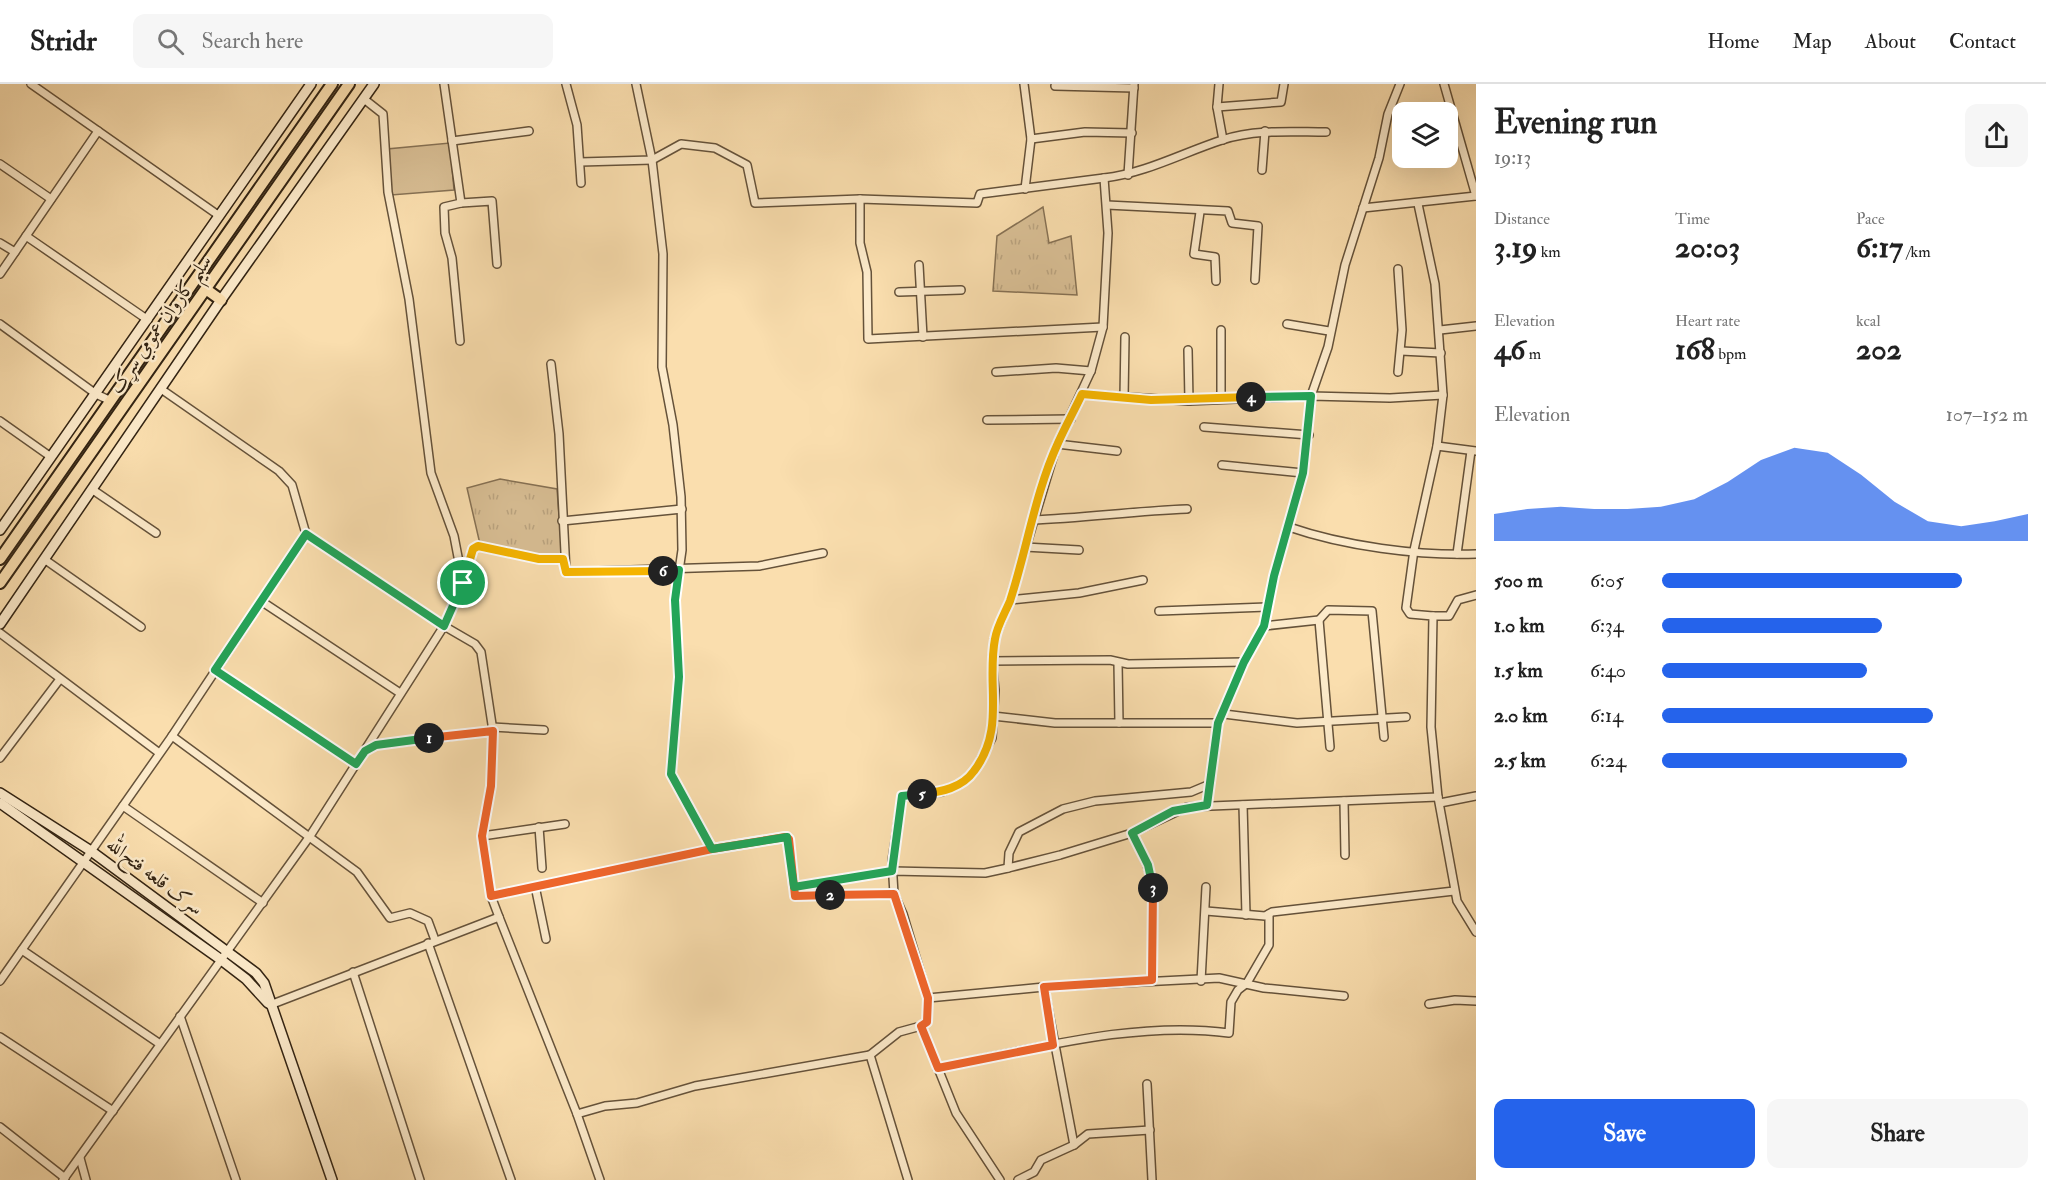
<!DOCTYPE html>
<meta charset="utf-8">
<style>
body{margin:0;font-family:"IM FELL Double Pica",Amiri,serif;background:#f6f6f6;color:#222;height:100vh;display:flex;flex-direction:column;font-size:22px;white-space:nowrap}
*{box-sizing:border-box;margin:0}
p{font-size:20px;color:#767676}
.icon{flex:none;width:33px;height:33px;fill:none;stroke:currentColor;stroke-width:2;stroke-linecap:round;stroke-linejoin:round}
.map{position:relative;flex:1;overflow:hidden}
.side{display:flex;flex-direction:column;background:#fff;width:570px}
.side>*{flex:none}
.tools{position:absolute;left:1392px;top:18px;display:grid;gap:12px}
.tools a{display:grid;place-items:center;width:66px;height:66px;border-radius:12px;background:#fff;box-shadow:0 6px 24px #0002;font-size:30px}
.pin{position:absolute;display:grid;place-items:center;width:51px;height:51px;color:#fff;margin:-26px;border:3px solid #fff;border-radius:50%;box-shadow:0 2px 6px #0007}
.km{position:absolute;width:30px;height:30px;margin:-15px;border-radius:50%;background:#222;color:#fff;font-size:16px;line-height:30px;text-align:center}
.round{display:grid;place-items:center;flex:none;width:63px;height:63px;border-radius:12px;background:#f6f6f6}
.head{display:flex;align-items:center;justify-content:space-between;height:102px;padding:0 18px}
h1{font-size:33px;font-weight:700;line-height:45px}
.figures{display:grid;grid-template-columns:repeat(3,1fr);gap:9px;height:102px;padding:6px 18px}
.figures div{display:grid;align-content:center}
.figures b{font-size:30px;font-weight:700}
.figures small{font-size:16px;font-weight:400}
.figures p{font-size:16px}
.chart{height:168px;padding:12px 18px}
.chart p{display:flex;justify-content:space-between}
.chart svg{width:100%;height:108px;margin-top:6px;fill:#2563eb;opacity:.7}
.button{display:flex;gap:12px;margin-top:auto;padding:12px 18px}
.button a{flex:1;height:69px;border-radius:12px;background:#2563eb;color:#fff;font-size:24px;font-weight:700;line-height:69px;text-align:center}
.button a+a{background:#f6f6f6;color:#222}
ul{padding:0 18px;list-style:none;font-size:20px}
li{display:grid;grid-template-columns:96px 72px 1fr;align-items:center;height:45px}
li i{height:15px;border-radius:8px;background:#2563eb}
header{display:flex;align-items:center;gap:36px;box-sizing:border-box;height:84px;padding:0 30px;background:#fff;border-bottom:2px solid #e0e0e0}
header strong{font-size:28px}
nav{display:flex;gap:33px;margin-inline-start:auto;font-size:21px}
.search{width:420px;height:54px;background:#f6f6f6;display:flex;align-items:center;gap:15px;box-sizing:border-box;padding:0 21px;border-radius:12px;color:#767676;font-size:22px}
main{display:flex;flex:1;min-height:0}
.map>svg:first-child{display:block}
.grass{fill:url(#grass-tufts);stroke:#867154;stroke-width:1.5}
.pitch{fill:#d8be94;stroke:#867154;stroke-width:1.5}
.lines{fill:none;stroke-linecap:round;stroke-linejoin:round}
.street-casing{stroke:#65523a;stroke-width:10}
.secondary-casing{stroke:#332413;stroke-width:12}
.primary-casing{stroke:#332413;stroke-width:14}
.street{stroke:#fceaca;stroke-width:7}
.secondary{stroke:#fceaca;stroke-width:9}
.primary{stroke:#fadeae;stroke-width:10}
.split-1-casing{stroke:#fff;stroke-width:12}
.split-2-casing{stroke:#fff;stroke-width:12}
.split-3-casing{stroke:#fff;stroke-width:12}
.split-4-casing{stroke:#fff;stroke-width:12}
.split-5-casing{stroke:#fff;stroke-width:12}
.split-6-casing{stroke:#fff;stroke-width:12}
.split-7-casing{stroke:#fff;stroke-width:12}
.split-1{stroke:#22a559;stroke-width:8}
.split-2{stroke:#f0652b;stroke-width:8}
.split-3{stroke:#f0652b;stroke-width:8}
.split-4{stroke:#22a559;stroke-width:8}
.split-5{stroke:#f5b400;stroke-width:8}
.split-6{stroke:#22a559;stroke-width:8}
.split-7{stroke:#f5b400;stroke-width:8}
.labels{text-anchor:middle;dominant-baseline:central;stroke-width:5;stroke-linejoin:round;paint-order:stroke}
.street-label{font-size:20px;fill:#332413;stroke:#fceaca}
</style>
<header>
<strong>Stridr</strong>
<div class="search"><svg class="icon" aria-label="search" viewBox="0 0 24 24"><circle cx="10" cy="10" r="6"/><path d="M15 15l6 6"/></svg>Search here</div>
<nav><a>Home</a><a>Map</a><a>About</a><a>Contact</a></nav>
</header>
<main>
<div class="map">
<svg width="1476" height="1096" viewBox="0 0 1476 1096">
<defs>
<pattern id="grass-tufts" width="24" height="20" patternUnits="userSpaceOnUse" patternTransform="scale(1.5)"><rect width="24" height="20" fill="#d8be94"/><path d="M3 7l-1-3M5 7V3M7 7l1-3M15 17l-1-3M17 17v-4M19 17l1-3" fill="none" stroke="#baa37f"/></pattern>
</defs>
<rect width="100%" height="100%" fill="#fadeae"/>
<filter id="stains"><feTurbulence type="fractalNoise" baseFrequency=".00333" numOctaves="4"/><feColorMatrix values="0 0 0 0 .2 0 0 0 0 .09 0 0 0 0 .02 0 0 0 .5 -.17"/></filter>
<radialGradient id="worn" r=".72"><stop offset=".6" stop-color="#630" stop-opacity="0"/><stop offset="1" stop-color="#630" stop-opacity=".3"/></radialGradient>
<g class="grass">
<polygon points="1043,123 1049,159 1071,152 1077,211 993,207 997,152"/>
<polygon points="500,395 557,405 562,471 538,470 480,460 467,404"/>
</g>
<polygon class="pitch" points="450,59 454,106 391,111 387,65"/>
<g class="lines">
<defs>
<g id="street">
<polyline points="31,0 218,131"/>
<polyline points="444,0 461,119 444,123 445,149 452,174 460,257"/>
<polyline points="566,0 577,41 581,99"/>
<polyline points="636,0 652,76 663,170 662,283 673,341 681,413 682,466 675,515 679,593 671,690 712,765 787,753 795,812 894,810"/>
<polyline points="1024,0 1031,55 1025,105"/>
<polyline points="1219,0 1217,23 1223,56"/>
<polyline points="1444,0 1476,112"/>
<polyline points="1055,2 1134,4"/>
<polyline points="1217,23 1281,18 1284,0"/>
<polyline points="1031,55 1085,48 1132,49"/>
<polyline points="452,57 529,47"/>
<polyline points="580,78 652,76 681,60 715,64 747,81 755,119 860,115 977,119 980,110 1104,94"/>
<polyline points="0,80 51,115"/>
<polyline points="1262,86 1265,47"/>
<polyline points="1128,91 1134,0"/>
<polyline points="860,115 860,159 867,188 868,255 1103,243"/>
<polyline points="461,119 492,117 497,180"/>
<polyline points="1418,120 1435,200 1443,311 1437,362 1414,466 1406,524 1410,530 1433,532 1431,643 1438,713 1457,817 1476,848"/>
<polyline points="1107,121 1228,127 1232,139 1258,142 1255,196"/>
<polyline points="1363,124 1476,112"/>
<polyline points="1200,128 1194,170 1215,173 1216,197"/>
<polyline points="26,152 148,236"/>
<polyline points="0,159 15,168"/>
<polyline points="919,181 923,253"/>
<polyline points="1398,185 1402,246 1398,288"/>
<polyline points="0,190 98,47"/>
<polyline points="899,208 961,206"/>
<polyline points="0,240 96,310 111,317"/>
<polyline points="1287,240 1329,247"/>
<polyline points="1221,246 1221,314"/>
<polyline points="1440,246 1476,242"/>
<polyline points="1188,266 1189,317"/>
<polyline points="1401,267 1441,269"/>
<polyline points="551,280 559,350 566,488 759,482 823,469"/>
<polyline points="996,288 1056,284 1091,287"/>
<polyline points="161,305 279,387 292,401 306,450 444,542 475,560 481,568 493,647 491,702 482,752 491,812"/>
<polyline points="1081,310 1189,317 1311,312 1390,314 1443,311"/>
<polyline points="1124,314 1125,253"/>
<polyline points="987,336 1071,335"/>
<polyline points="0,337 51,373"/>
<polyline points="1204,343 1309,351"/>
<polyline points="1057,360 1117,367"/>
<polyline points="1437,362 1476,367"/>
<polyline points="1222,381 1303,389"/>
<polyline points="93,406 156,449"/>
<path d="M1032 436C1084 434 1135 427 1187 425"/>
<polyline points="562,437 682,425"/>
<path d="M1289 443C1344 462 1418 472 1476 470"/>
<polyline points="1025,463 1079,466"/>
<polyline points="1457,470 1471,367"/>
<polyline points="44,475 141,543"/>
<polyline points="463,497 473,465 478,462 539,475 563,475"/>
<polyline points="1010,516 1079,509 1143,496"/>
<polyline points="261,517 400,609"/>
<polyline points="1159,527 1267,523"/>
<polyline points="1433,532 1449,532 1458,516 1476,511"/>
<polyline points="1319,536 1330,663"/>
<polyline points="1264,542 1319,536 1328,526 1372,527 1384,653"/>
<polyline points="0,549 158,668"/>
<polyline points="992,577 1110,576 1128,580 1244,578"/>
<polyline points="1118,579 1119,639"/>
<polyline points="215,586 356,680"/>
<polyline points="1224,630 1297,639 1406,633"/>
<polyline points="993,632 1055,639 1218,639"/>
<polyline points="492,643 544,646"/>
<polyline points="172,652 357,788 390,834 410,829 428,837 435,856"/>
<polyline points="367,666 376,661 493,647"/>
<polyline points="0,674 60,595"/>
<polyline points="1344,717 1345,771"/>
<polyline points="1440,719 1476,712"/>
<polyline points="1207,721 1218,639 1244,578 1264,542 1274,493 1303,389 1311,312 1328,263 1345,181 1379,74 1388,30 1400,0"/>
<polyline points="1243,721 1246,831"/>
<polyline points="123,722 263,819"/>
<polyline points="539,743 542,784"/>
<polyline points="1132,749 1147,781 1153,801 1152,896"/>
<polyline points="482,752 565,740"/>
<polyline points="1008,784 1009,769 1019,748 1063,725 1095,717 1191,708 1210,700"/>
<polyline points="535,802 546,855"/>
<polyline points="794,803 892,787 985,789 1008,784 1060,771 1132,749 1187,723 1438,713"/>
<polyline points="1206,827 1265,832 1272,828 1454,807"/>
<polyline points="499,833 491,812 712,765"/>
<polyline points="428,859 511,1096"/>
<polyline points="22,866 160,960"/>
<polyline points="353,888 420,1096"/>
<polyline points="0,897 172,652 306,450"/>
<polyline points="1201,897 1206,803"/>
<polyline points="1044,903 1074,1061"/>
<polyline points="928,914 1044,903 1219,894 1264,904 1344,912"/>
<polyline points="1429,920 1455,916 1476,917"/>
<polyline points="270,921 499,833 577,1030 600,1096"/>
<polyline points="180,932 236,1096"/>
<polyline points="0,953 113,1027"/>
<path d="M937 984C1031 966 1134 936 1229 949L1231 918 1238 906 1247 899 1269 861V830"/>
<polyline points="1147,1000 1152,1096"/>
<polyline points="577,1030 605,1022 637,1019 695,1002 870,971"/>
<polyline points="0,1043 65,1094"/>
<polyline points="80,1074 86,1096"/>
<polyline points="63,1096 310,752 444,542 463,499 454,452 431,389 409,215 388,108 383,30 364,15"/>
<polyline points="908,1096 870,971 899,948 921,942"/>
<path d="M1000 1096 956 1029 921 942 927 937 928 914 903 830 894 810 892 777 902 712 942 708 959 701 974 688 992 654 995 606 992 577 995 553 1010 516 1057 360 1091 287 1103 243 1108 149 1104 94C1146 89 1182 69 1222 56 1256 45 1291 48 1326 48"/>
<polyline points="1018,1096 1034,1088 1041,1076 1074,1061 1088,1050 1150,1046"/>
</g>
<g id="secondary">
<polyline points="0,446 311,0"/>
<polyline points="0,540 221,216 374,0"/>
<polyline points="0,709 91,767 256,889 264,899 332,1096"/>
<polyline points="0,719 220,875 246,895 268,919"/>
</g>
<g id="primary">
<polyline points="207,206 221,216"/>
<polyline points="0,475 332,0"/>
<polyline points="0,499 349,0"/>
</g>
</defs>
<use href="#street" class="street-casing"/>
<use href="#secondary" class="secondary-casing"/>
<use href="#primary" class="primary-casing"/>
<use href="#street" class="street"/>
<use href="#secondary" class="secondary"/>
<use href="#primary" class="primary"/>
</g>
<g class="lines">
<defs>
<polyline id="split-1" points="429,654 376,661 365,667 356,680 215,586 306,450 444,542 463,499"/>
<polyline id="split-2" points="429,654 493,647 491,702 482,752 491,812 712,765 785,753 789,755 795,812 830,811"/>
<polyline id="split-3" points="830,811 894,810 928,914 927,938 921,942 938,984 1053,961 1044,903 1152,896 1153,804"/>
<polyline id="split-4" points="1153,804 1148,781 1132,749 1173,727 1207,721 1218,639 1244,578 1264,542 1274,492 1303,389 1311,312 1251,313"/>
<path id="split-5" d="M922 710C941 708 962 704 974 687 1006 645 986 601 995 555 997 542 1005 529 1010 517 1027 465 1035 409 1058 359 1065 343 1074 327 1082 310L1151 316 1251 313"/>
<polyline id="split-6" points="663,487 679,486 675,516 679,593 671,690 712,765 787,753 794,803 892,787 902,712 922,710"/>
<polyline id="split-7" points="463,499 473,465 478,462 539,475 563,475 566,488 663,487"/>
</defs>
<use href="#split-1" class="split-1-casing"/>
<use href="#split-2" class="split-2-casing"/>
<use href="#split-3" class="split-3-casing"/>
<use href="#split-4" class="split-4-casing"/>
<use href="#split-5" class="split-5-casing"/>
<use href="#split-6" class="split-6-casing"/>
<use href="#split-7" class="split-7-casing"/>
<use href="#split-1" class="split-1"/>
<use href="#split-2" class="split-2"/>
<use href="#split-3" class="split-3"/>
<use href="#split-4" class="split-4"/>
<use href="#split-5" class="split-5"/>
<use href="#split-6" class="split-6"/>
<use href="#split-7" class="split-7"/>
</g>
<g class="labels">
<g class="street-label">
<text transform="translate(160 240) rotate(-55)">سلیم کاروان عمومي سړک</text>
<text transform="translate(155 792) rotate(37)">سرک قلعه فتح‌الله</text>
</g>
</g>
<rect width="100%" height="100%" filter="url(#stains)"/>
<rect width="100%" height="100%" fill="url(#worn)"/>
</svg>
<div class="tools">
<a><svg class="icon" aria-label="layers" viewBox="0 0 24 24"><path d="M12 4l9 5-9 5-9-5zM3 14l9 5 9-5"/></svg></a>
</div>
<div class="pin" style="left:463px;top:499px;background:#1e9e55"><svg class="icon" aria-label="arrive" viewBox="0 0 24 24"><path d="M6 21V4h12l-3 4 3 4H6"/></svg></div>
<b class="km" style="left:429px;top:654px">1</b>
<b class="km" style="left:830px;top:811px">2</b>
<b class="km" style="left:1153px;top:804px">3</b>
<b class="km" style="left:1251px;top:313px">4</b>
<b class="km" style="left:922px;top:710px">5</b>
<b class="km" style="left:663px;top:487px">6</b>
</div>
<section class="side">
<div class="head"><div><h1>Evening run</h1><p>19:13</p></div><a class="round"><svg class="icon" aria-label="share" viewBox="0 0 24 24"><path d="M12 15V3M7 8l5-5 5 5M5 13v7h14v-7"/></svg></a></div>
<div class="figures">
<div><p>Distance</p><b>3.19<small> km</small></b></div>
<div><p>Time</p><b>20:03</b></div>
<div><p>Pace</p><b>6:17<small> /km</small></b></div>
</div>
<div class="figures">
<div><p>Elevation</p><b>46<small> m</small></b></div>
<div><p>Heart rate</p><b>168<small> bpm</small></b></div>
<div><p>kcal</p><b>202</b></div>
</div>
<div class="chart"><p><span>Elevation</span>107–152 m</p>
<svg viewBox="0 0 160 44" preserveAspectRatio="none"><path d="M0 44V33L10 31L20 30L30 31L40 31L50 30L60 27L70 20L80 11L90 6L100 8L110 17L120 28L130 36L140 38L150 36L160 33V44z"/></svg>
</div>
<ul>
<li><b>500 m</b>6:05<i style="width:82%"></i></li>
<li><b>1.0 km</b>6:34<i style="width:60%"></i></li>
<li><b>1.5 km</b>6:40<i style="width:56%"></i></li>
<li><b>2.0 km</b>6:14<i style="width:74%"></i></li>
<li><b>2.5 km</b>6:24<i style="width:67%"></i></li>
</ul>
<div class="button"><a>Save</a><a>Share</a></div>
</section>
</main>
